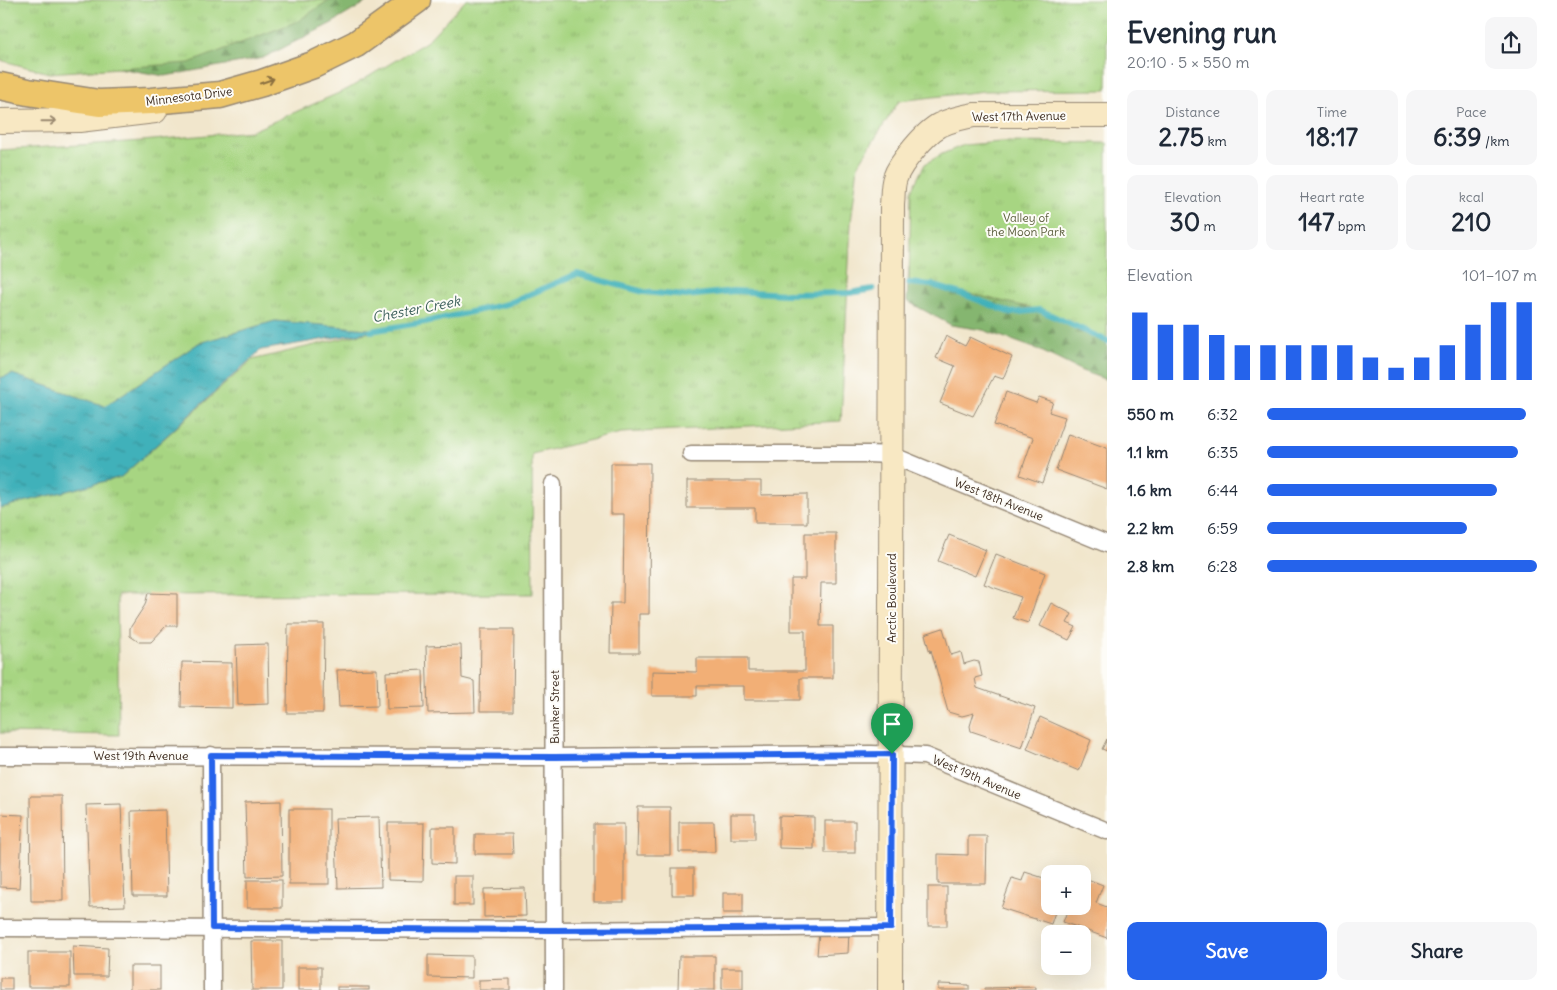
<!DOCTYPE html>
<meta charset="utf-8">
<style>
body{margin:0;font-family:Delius,sans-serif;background:#f6f6f7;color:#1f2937;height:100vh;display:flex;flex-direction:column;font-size:19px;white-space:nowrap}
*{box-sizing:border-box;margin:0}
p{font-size:16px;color:#747a83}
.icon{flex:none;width:28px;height:28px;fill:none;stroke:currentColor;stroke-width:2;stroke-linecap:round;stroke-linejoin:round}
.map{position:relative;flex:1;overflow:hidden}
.sheet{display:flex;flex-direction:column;background:#fff;width:450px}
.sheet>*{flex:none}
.controls{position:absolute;left:1041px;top:865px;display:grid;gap:10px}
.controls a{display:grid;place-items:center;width:50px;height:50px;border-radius:10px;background:#fff;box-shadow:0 5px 20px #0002;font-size:25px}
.pin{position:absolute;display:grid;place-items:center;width:42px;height:42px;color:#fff;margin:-51px -21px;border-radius:50% 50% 50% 0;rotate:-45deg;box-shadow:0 0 5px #0007}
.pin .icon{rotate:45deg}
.round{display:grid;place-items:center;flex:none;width:52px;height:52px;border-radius:10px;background:#f6f6f7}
.headline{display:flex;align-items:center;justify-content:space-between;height:85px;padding:0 20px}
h1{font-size:28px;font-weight:700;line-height:38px}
.metrics{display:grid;grid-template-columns:repeat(3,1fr);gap:8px;height:85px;padding:5px 20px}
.metrics div{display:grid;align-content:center;border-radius:10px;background:#f6f6f7;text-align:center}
.metrics b{font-size:25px;font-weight:700}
.metrics small{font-size:14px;font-weight:400}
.metrics p{font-size:14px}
.chart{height:140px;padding:10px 20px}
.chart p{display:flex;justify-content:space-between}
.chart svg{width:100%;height:90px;margin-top:5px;stroke:#2563eb;stroke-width:6}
.button{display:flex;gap:10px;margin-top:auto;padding:10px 20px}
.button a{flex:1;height:58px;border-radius:10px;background:#2563eb;color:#fff;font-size:20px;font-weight:700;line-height:58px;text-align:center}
.button a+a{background:#f6f6f7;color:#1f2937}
ul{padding:0 20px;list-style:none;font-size:16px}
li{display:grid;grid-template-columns:80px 60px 1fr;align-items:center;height:38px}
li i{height:12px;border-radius:6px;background:#2563eb}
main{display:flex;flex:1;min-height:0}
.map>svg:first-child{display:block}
.forest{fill:url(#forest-firs);stroke:#607047}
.park{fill:url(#park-tufts);stroke:#718050}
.water{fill:url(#water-ripples);stroke:#3e6e6c}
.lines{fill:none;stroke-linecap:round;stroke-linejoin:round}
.stream{stroke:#41b1ba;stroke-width:6}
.building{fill:#f2af76}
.minor-casing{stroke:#968875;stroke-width:19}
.secondary-casing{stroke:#968875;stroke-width:26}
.primary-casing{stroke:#968875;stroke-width:29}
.minor{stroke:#fff;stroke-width:16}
.secondary{stroke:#f8e8c3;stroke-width:24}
.primary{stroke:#edc569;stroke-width:26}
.oneway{stroke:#8b7040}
.oneway2{stroke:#9a8970}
.route-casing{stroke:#fff;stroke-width:10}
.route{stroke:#2563eb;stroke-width:6}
.labels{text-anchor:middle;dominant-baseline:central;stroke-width:4;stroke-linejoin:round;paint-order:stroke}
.street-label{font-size:12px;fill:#3b2a1e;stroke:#fdfcf7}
.park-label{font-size:12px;fill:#5b5d3c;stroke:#fdfcf7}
.water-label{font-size:14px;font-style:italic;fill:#3d605c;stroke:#fdfcf7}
</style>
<main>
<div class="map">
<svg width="1107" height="990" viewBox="0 0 1107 990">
<defs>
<pattern id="forest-firs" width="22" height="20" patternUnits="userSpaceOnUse" patternTransform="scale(1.25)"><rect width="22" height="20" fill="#85b670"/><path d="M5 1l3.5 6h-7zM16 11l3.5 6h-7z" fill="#6e945b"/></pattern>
<pattern id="park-tufts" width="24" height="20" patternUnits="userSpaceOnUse" patternTransform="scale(1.25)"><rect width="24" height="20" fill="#a7d582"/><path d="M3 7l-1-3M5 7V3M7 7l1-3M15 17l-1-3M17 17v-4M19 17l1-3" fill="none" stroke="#91b770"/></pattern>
<pattern id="water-ripples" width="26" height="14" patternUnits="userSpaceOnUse" patternTransform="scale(1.25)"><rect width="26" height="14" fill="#41b1ba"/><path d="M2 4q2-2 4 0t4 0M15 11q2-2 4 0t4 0" fill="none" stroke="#389097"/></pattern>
</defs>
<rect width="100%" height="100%" fill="#fdfcf7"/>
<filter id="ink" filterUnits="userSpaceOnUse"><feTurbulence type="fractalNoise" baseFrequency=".02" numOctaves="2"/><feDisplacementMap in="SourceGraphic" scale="10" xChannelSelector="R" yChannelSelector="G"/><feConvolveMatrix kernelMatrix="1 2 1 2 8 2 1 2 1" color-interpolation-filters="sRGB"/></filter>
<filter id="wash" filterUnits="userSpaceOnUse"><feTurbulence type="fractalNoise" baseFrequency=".0096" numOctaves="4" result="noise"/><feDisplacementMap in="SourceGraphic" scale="20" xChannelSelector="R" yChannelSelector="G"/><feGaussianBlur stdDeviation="1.12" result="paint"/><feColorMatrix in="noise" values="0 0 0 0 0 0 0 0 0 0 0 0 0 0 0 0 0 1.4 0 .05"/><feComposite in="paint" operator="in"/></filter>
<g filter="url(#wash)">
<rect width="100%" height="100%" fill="#f1e6cc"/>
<g class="forest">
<polygon points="0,0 370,0 332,23 263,58 165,76 101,65"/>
<polygon points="909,267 1107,313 1107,380 1082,371 1037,349 983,330 951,325 907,301"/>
</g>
<g class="park">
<polygon points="0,0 329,0 298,21 189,63 49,73 0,60"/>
<polygon points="466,0 1107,0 1107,90 984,91 899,101 858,165 851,222 841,421 621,433 532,454 533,594 117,595 119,735 0,733 0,508 121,477 252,360 378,330 275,321 199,343 105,406 12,374 0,378 0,150 142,141 252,131 348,89 426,42"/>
<polygon points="1001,142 1107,143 1107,341 1040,310 932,285 909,283 911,191 925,164 942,154 964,145"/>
</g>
<polygon class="water" points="275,321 380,330 261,350 121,477 0,508 0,378 12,374 105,406 199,343"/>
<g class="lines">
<g class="stream">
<polyline points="909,283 932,285 968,296 1011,313 1040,310 1107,341"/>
<polyline points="371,331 425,322 507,304 577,274 644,292 686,296 734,291 785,294 850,293 873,289"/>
</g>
</g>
<g id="blocks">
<g class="building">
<polygon points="946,336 965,346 970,337 1012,357 1003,379 994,376 973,416 940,403 955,366 936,358"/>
<polygon points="1006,392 1036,403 1039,397 1053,402 1049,412 1065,417 1042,483 1020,475 1033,438 994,425"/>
<polygon points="1068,434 1107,448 1107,489 1056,470"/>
<polygon points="611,463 650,463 649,614 639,614 639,653 610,653 611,603 623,603 624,514 611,514"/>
<polygon points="687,481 761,481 761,495 807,494 807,523 755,523 755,508 687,508"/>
<polygon points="805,533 836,533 836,583 821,583 820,626 833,626 833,678 800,678 800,700 744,700 744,686 697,686 697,696 652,696 652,671 697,672 697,658 748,658 748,671 805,671 805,631 791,631 791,579 805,579"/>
<polygon points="949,535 986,550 975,576 938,561"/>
<polygon points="996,554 1045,573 1028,623 1013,618 1021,597 984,584"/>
<polygon points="148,593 177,594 177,626 166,626 151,642 139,642 130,636 130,628 145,605"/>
<polygon points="1051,603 1072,614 1067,623 1076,627 1069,640 1040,626"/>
<polygon points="288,624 324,624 323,713 287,713"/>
<polygon points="943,628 951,655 961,652 964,664 974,661 979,662 982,676 975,678 977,688 1035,708 1022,748 971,731 970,726 974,713 962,716 948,712 931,650 930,653 925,634"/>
<polygon points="481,629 514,629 513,711 480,711"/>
<polygon points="268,644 269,704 238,705 236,645"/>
<polygon points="461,645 462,678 474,681 475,712 428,713 426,646"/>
<polygon points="182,662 232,663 232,708 181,707"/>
<polygon points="377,669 378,706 339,707 337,670"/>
<polygon points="423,670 424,708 387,709 386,672"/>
<polygon points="1040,717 1091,740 1079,771 1027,749"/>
<polygon points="1107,739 1107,751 1102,749"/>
<polygon points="30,796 62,796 63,901 31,901"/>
<polygon points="281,801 282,876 247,877 245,802"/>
<polygon points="121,804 125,906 90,907 86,805"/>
<polygon points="638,807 670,807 670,855 637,855"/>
<rect x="289" y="809" width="40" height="75"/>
<polygon points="165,810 167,896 133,896 131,811"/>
<polygon points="0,814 23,815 19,888 0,887"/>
<rect x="731" y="814" width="24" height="25"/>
<polygon points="779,816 814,817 814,849 779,848"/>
<polygon points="379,817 381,887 338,888 335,818"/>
<rect x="825" y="821" width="30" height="32"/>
<polygon points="679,822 714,822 715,852 679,852"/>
<polygon points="388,823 424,823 423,881 388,880"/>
<rect x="594" y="824" width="30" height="78"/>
<polygon points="432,827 455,827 455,864 432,863"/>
<polygon points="475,834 512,834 513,854 475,854"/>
<polygon points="968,836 987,836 986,884 938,884 938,854 968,855"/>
<rect x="672" y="868" width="22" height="27"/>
<polygon points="1025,872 1050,880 1050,906 1057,906 1051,924 1001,908 1012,878 1022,881"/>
<rect x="454" y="876" width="19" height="29"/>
<polygon points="1082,877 1103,885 1096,903 1107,907 1107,938 1063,922 1069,906 1082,906"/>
<rect x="247" y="880" width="35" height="28"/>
<rect x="928" y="887" width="19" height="39"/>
<polygon points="525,888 526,916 484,917 484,889"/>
<rect x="723" y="893" width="20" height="20"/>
<polygon points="819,931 849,932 848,953 817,955"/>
<polygon points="251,941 282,941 282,990 252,990"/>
<polygon points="73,946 108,948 107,976 74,976"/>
<rect x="28" y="952" width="42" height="35"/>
<polygon points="428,955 472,956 472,978 428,977"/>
<polygon points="679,956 715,956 715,990 678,990"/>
<rect x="130" y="966" width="30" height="24"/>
<rect x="298" y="967" width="23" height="23"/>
<rect x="722" y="968" width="21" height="21"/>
<rect x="0" y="978" width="12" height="12"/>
<polygon points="510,979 510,990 479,990 479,980"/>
<polygon points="938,984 969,985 969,990 938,990"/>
<rect x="337" y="987" width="32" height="3"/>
<polygon points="1036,987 1036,990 984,990 984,988"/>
</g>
</g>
</g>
<g filter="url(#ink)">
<use href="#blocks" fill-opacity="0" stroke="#968875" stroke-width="1"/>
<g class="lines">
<defs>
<g id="minor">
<polyline points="691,454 868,454 891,455 1107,544"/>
<polyline points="553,484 554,990"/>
<polyline points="211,755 212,990"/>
<polyline points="0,756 554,757 871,754 925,756 1107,831"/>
<polyline points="0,928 554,930 891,927"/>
</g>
<g id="secondary">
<polyline points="0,121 79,120 155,111"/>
<path d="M890 990 892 205C893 197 892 186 895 178 900 163 926 132 940 125 951 120 962 117 974 115H1107"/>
</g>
<polyline id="primary" points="0,86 28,92 99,103 151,101 220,95 262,83 313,65 356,44 417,0"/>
</defs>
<use href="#minor" class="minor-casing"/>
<use href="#secondary" class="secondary-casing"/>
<use href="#primary" class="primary-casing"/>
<use href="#minor" class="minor"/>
<use href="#secondary" class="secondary"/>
<use href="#primary" class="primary"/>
</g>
<defs><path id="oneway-shaft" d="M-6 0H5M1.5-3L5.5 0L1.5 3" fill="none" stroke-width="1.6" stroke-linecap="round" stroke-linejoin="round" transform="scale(1.25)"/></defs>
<use class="oneway" href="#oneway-shaft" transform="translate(267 81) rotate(-19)"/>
<use class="oneway2" href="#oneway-shaft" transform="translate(49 121) rotate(-1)"/>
</g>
<g class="lines" filter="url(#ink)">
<defs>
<polygon id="route" points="892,754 891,928 554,930 212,928 211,755 554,757"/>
</defs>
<use href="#route" class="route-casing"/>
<use href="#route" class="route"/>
</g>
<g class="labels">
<g class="street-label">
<text transform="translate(189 96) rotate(-7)">Minnesota Drive</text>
<text transform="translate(1019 116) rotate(-1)">West 17th Avenue</text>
<text transform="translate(999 499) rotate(22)">West 18th Avenue</text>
<text transform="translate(891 598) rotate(-90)">Arctic Boulevard</text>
<text transform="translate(554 707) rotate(-90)">Bunker Street</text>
<text x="141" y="755">West 19th Avenue</text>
<text transform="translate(977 777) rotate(23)">West 19th Avenue</text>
</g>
<g class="park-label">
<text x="1026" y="217">Valley of<tspan x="1026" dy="14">the Moon Park</tspan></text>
</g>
<g class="water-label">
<text transform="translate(416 309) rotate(-11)">Chester Creek</text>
</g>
</g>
</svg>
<div class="controls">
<a>+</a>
<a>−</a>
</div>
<div class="pin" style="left:892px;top:754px;background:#1e9e55"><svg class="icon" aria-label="arrive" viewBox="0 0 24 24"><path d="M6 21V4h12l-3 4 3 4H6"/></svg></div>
</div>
<section class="sheet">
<div class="headline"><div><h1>Evening run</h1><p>20:10 · 5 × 550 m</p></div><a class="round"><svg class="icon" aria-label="share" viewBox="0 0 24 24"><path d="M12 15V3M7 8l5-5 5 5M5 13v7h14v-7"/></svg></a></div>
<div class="metrics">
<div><p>Distance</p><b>2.75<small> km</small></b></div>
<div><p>Time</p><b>18:17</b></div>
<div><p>Pace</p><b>6:39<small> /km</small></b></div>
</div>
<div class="metrics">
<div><p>Elevation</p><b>30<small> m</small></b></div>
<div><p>Heart rate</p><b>147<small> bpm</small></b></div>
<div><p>kcal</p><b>210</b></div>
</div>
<div class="chart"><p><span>Elevation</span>101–107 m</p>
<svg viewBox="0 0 160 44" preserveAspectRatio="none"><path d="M5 44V11M15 44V17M25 44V17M35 44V22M45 44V27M55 44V27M65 44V27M75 44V27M85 44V27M95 44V33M105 44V38M115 44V33M125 44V27M135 44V17M145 44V6M155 44V6"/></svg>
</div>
<ul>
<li><b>550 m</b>6:32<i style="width:96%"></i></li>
<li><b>1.1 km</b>6:35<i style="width:93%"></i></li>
<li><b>1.6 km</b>6:44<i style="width:85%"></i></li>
<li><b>2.2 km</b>6:59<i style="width:74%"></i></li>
<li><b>2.8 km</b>6:28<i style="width:100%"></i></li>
</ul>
<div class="button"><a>Save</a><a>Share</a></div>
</section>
</main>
